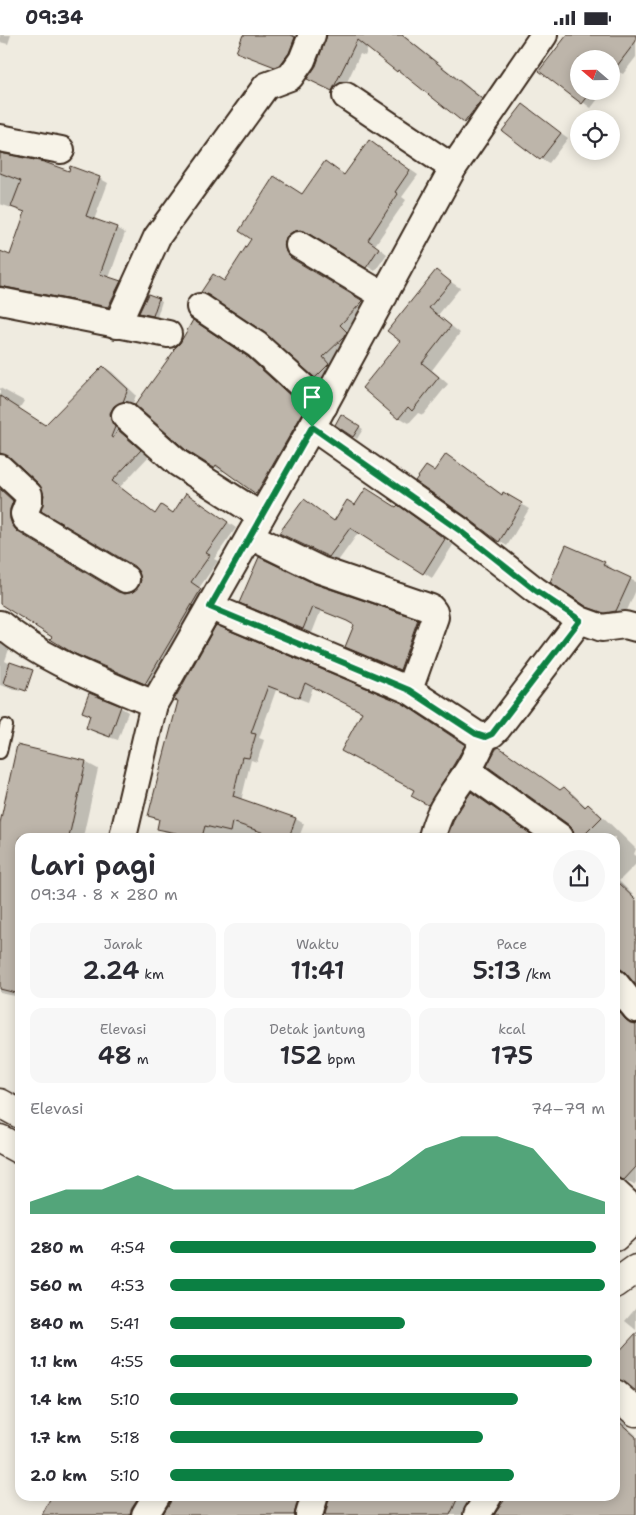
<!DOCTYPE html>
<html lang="id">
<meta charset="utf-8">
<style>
body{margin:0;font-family:"Shantell Sans",sans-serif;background:#f7f7f7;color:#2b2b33;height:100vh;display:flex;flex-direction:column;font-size:19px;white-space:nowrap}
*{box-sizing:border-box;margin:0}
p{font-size:16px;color:#7c7c81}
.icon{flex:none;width:28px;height:28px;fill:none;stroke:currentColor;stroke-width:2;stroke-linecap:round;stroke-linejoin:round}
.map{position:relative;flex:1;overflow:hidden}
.side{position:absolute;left:15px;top:798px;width:605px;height:668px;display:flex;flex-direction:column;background:#fff;border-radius:15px;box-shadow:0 2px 12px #0003}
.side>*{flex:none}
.needle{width:32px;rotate:290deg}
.buttons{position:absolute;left:570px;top:15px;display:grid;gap:10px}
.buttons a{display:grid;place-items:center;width:50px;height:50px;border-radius:50%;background:#fff;box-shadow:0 2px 12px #0003;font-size:25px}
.pin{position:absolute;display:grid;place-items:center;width:42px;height:42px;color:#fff;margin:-51px -21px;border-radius:50% 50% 50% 0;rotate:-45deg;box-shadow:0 0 5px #0007}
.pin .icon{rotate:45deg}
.round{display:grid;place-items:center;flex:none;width:52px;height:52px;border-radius:26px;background:#f7f7f7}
.headline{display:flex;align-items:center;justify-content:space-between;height:85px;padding:0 15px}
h1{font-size:28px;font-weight:600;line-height:38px}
.metrics{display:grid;grid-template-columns:repeat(3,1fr);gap:8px;height:85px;padding:5px 15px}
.metrics div{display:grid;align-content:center;border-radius:12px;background:#f7f7f7;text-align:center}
.metrics b{font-size:25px;font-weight:600}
.metrics small{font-size:14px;font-weight:400}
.metrics p{font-size:14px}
.chart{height:140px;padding:10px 15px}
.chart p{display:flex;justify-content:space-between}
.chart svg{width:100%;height:90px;margin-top:5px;fill:#0b8043;opacity:.7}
ul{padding:0 15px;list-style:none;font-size:16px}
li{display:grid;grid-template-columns:80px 60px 1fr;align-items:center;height:38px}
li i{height:12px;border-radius:6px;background:#0b8043}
.status{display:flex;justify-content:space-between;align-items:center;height:35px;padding:0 25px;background:#fff;direction:ltr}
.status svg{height:14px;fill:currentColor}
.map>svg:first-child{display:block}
.shadow{fill:#0003}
.building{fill:#bdb5aa;stroke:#3b2a1e}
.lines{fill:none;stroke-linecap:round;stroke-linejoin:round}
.service-casing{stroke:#3b2a1e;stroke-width:16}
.minor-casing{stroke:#3b2a1e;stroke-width:30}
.tertiary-casing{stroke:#3b2a1e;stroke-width:31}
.service{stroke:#f7f3e8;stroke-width:12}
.minor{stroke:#f7f3e8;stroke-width:26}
.tertiary{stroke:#f7f3e8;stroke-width:28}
.route-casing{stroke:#fff;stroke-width:10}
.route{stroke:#0b8043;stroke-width:6}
</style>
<div class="status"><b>09:34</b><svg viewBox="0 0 49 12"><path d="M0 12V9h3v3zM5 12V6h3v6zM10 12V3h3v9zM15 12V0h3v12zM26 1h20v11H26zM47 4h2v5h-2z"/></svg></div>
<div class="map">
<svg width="636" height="1480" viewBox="0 0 636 1480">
<rect width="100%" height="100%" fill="#efebe0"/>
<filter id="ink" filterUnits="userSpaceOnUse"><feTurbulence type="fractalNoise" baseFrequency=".02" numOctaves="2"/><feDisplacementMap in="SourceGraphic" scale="10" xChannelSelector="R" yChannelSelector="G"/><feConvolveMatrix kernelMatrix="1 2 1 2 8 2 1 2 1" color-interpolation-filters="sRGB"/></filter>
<g filter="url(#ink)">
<g class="shadow">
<polygon points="0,0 11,0 8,9 0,7"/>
<polygon points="244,0 306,0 284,36 238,16"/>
<polygon points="328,0 403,0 490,69 473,92 368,13 365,21 360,19 341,60 317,49"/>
<polygon points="569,0 636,0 636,22 623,39 619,37 611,47 611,24 579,24 579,56 604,56 591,73 541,36"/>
<polygon points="523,71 568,103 549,128 541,124"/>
<polygon points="377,112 418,140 402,162 406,165 375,210 387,219 375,236 315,201 309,199 301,201 292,214 294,223 300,229 370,272 347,295 354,302 351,308 331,327 336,335 324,346 316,342 225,247 302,160 333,132 345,141"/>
<polygon points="0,120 69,137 99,143 108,148 94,185 116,193 125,198 109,243 129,252 117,276 0,259 0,218 10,221 26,178 0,169"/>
<polygon points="436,237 460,253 438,280 460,298 432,335 448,349 423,380 418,378 409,388 399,382 402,306"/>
<polygon points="158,264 162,266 157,282 141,277"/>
<polygon points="202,292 256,328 312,379 265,462 224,435 223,437 215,432"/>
<polygon points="104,332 112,337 136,360 132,371 119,391 122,399 149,421 120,452 156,480 174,479 195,465 236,493 214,524 218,526 199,553 210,560 154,653 93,626 0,568 0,452 21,472 18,490 21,496 27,503 119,558 125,560 133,558 140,553 142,544 140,537 135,530 45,466 44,453 13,423 5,423 0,426 0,353 24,366 19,374 46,392"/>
<polygon points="341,381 363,394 357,404 336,389"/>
<polygon points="455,425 503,460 504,459 529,474 507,511 499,506 435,437"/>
<polygon points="356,472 397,474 406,477 453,510 432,543 359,497 338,526 289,503 335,487"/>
<polygon points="604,528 612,533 611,535 636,547 636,555 625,580 613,582 597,576 551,546"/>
<polygon points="315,550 418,586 426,590 409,639 347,611 356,590 321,575 312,598 249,572"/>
<polygon points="217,592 411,675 473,715 437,774 412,760 415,755 364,677 313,652 308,667 276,655 259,703 264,705 257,727 251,725 241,766 296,784 304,789 299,802 274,802 257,796 255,802 186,802 167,798 159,793 160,786 149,781 179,667 175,665"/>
<polygon points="0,605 9,614 5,626 27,638 20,656 0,650"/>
<polygon points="120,672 128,677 118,705 96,698 88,693 91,681 83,676"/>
<polygon points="499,713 561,756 564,753 573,759 587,772 588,771 597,776 636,814 634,819 636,821 636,829 619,846 636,863 636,948 628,938 623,938 615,941 615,802 576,802 575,796"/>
<polygon points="85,727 98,734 83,802 20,802 20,962 0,958 0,794"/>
<polygon points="472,759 481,764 535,802 449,802 456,782"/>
<polygon points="615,967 633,989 636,990 636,1147 634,1150 628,1147 621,1147 615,1151"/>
<polygon points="636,1273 636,1295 625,1286"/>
<polygon points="636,1299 636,1355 629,1349 615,1351 615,1323"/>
<polygon points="615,1378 627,1389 626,1391 636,1400 636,1480 496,1480 509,1460 615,1460"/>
<polygon points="53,1460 132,1460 147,1468 141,1480 49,1480"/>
<polygon points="196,1460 302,1460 304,1480 226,1480"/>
<polygon points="335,1460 475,1460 462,1480 326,1480"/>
</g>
<g class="building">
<polygon points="243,0 291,0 295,2 289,18 280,30 275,32 236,17"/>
<polygon points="327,0 402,0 482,64 464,88 398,35 397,37 357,5 332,56 307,44 316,31"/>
<polygon points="567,0 636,0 636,6 614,35 611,33 611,24 579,24 579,56 592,56 582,69 539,36"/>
<polygon points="523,69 561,98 540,125 502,96"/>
<polygon points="369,105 410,135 395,157 398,159 368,205 379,213 366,233 306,197 300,195 292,197 286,202 284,209 286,217 291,223 363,266 340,290 347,297 343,303 323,322 329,329 315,343 265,298 208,260 201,257 213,239 224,246 251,204 239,196 274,141 302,159 325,126 344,140"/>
<polygon points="0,118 44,127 69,136 70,131 100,142 86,181 117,192 100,239 121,246 108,272 0,251 0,216 10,220 25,177 11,172 21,146 0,138"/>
<polygon points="436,235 451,247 429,273 451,291 422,328 439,342 412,376 408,372 398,384 362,353 400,306 387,296"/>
<polygon points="148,259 159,263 153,281 139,278"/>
<polygon points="193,285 248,322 305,374 256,459 216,430 214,433 187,416 135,370 174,316 173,315 180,308"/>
<polygon points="103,331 128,354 123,367 114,371 110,378 111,385 115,392 111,402 113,403 118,395 141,415 112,446 155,479 161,470 173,478 186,458 228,487 206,518 210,520 191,547 201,554 145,649 73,618 50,604 52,602 0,569 0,454 13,466 10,474 10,484 12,490 18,497 118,557 125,559 133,557 139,551 141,545 139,537 134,531 41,476 44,460 39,449 10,422 0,418 0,361 45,390"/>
<polygon points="341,379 360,391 353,402 335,390"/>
<polygon points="446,419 502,460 503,457 522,468 499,507 468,483 415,446 426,431 434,436"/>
<polygon points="366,453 396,472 398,470 445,504 423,539 350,493 329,522 279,498 304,464 334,486 347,465 355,470"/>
<polygon points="566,510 605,527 603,530 631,543 616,576 604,578 587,572 550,547"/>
<polygon points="259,522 315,549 418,584 400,635 345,612 354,590 347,586 312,572 303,594 239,568"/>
<polygon points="216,590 402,668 465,710 454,729 428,770 411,761 414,755 341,716 362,677 305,648 299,663 268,651 251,698 256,699 249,723 242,722 233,761 296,783 289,802 276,802 232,787 230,797 205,791 202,802 195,802 157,794 159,784 148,781 178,666 174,665"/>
<polygon points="10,627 33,635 26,656 3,648"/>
<polygon points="89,658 121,671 110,702 86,693 90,680 82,677"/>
<polygon points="17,710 86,726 69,802 20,802 20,959 0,954 0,788"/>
<polygon points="499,712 560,755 564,752 585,772 588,769 602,782 582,802 575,802 573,795 569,790 487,731 496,714"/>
<polygon points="471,757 535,802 447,802 455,782"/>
<polygon points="615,845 636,865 636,950 626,938 621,934 615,933"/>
<polygon points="615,972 625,984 630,988 636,989 636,1132 624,1145 615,1142"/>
<polygon points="636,1298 636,1356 625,1347 615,1344 615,1321"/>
<polygon points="615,1380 619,1383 617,1385 636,1402 636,1480 494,1480 508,1460 615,1460"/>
<polygon points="52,1460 140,1460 132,1472 130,1480 42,1480"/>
<polygon points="172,1460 299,1460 294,1480 162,1480 170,1468"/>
<polygon points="330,1460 459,1460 450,1480 325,1480"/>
</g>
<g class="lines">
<defs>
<polyline id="service" points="0,717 6,691"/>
<g id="minor">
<polyline points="346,61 453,133"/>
<polyline points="0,103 61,115"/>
<polyline points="299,210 384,261"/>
<polyline points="0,266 168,299"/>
<polyline points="200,272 257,310 324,371"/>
<polyline points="117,290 157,202 266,51 290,42 302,25 312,0"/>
<polyline points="125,381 178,428 261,481"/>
<polyline points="312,392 459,495 535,555 580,585 602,593 625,590 636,593"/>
<polyline points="0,433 29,460 29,466 24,479 26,484 126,544"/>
<polyline points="250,501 320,535 431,573 434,577 435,582 409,655 476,699 485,702 492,699 498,693 580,585"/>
<polyline points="211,572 409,655"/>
<path d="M0 589C45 627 101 646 154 669"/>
<polyline points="468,736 560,802"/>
<polyline points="123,802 154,669 312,392 453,133 544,0"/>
<path d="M432 802C439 773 451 761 467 737 474 726 479 714 485 702"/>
<polyline points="615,948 636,974"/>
<polyline points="615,1157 636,1176"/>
<polyline points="145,1480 157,1460"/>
<polyline points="309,1480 315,1460"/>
<polyline points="477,1480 489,1460"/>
</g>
<g id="tertiary">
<polyline points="0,1068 20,1079"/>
<polyline points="0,1104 20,1115"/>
<polyline points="615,1202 628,1190 636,1179"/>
<polyline points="615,1249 636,1234"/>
<polyline points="615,1359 636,1377"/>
</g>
</defs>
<use href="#service" class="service-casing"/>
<use href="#minor" class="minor-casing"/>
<use href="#tertiary" class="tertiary-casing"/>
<use href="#service" class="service"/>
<use href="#minor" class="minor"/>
<use href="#tertiary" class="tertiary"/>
</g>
</g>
<g class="lines" filter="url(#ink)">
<defs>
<polygon id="route" points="312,392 459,495 535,555 580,585 492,699 485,702 476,699 409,655 210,572"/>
</defs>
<use href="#route" class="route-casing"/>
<use href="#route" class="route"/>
</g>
</svg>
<div class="buttons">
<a><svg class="needle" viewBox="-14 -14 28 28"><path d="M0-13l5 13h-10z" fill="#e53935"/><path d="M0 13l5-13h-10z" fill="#7c7c81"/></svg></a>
<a><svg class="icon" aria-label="locate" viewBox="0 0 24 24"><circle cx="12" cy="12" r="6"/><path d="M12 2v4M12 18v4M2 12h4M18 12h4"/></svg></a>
</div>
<div class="pin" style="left:312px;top:392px;background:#1e9e55"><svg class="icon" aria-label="arrive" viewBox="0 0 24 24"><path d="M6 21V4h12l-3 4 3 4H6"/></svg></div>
<section class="side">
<div class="headline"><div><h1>Lari pagi</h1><p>09:34 · 8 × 280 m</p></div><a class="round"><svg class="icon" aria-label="share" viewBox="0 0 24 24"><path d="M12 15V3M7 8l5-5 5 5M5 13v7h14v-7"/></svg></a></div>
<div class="metrics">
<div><p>Jarak</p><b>2.24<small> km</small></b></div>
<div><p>Waktu</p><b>11:41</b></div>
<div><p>Pace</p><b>5:13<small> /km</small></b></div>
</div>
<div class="metrics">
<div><p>Elevasi</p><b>48<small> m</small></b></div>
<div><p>Detak jantung</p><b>152<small> bpm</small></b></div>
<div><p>kcal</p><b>175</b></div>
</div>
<div class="chart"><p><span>Elevasi</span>74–79 m</p>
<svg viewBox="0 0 160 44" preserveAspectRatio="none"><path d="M0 44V38L10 32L20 32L30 25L40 32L50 32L60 32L70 32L80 32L90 32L100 25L110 12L120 6L130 6L140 12L150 32L160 38V44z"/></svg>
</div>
<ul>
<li><b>280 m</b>4:54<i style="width:98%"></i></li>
<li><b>560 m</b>4:53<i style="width:100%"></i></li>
<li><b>840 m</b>5:41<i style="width:54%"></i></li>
<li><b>1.1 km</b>4:55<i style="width:97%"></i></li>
<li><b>1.4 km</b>5:10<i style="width:80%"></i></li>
<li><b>1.7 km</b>5:18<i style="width:72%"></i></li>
<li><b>2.0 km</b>5:10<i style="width:79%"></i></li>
</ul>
</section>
</div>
